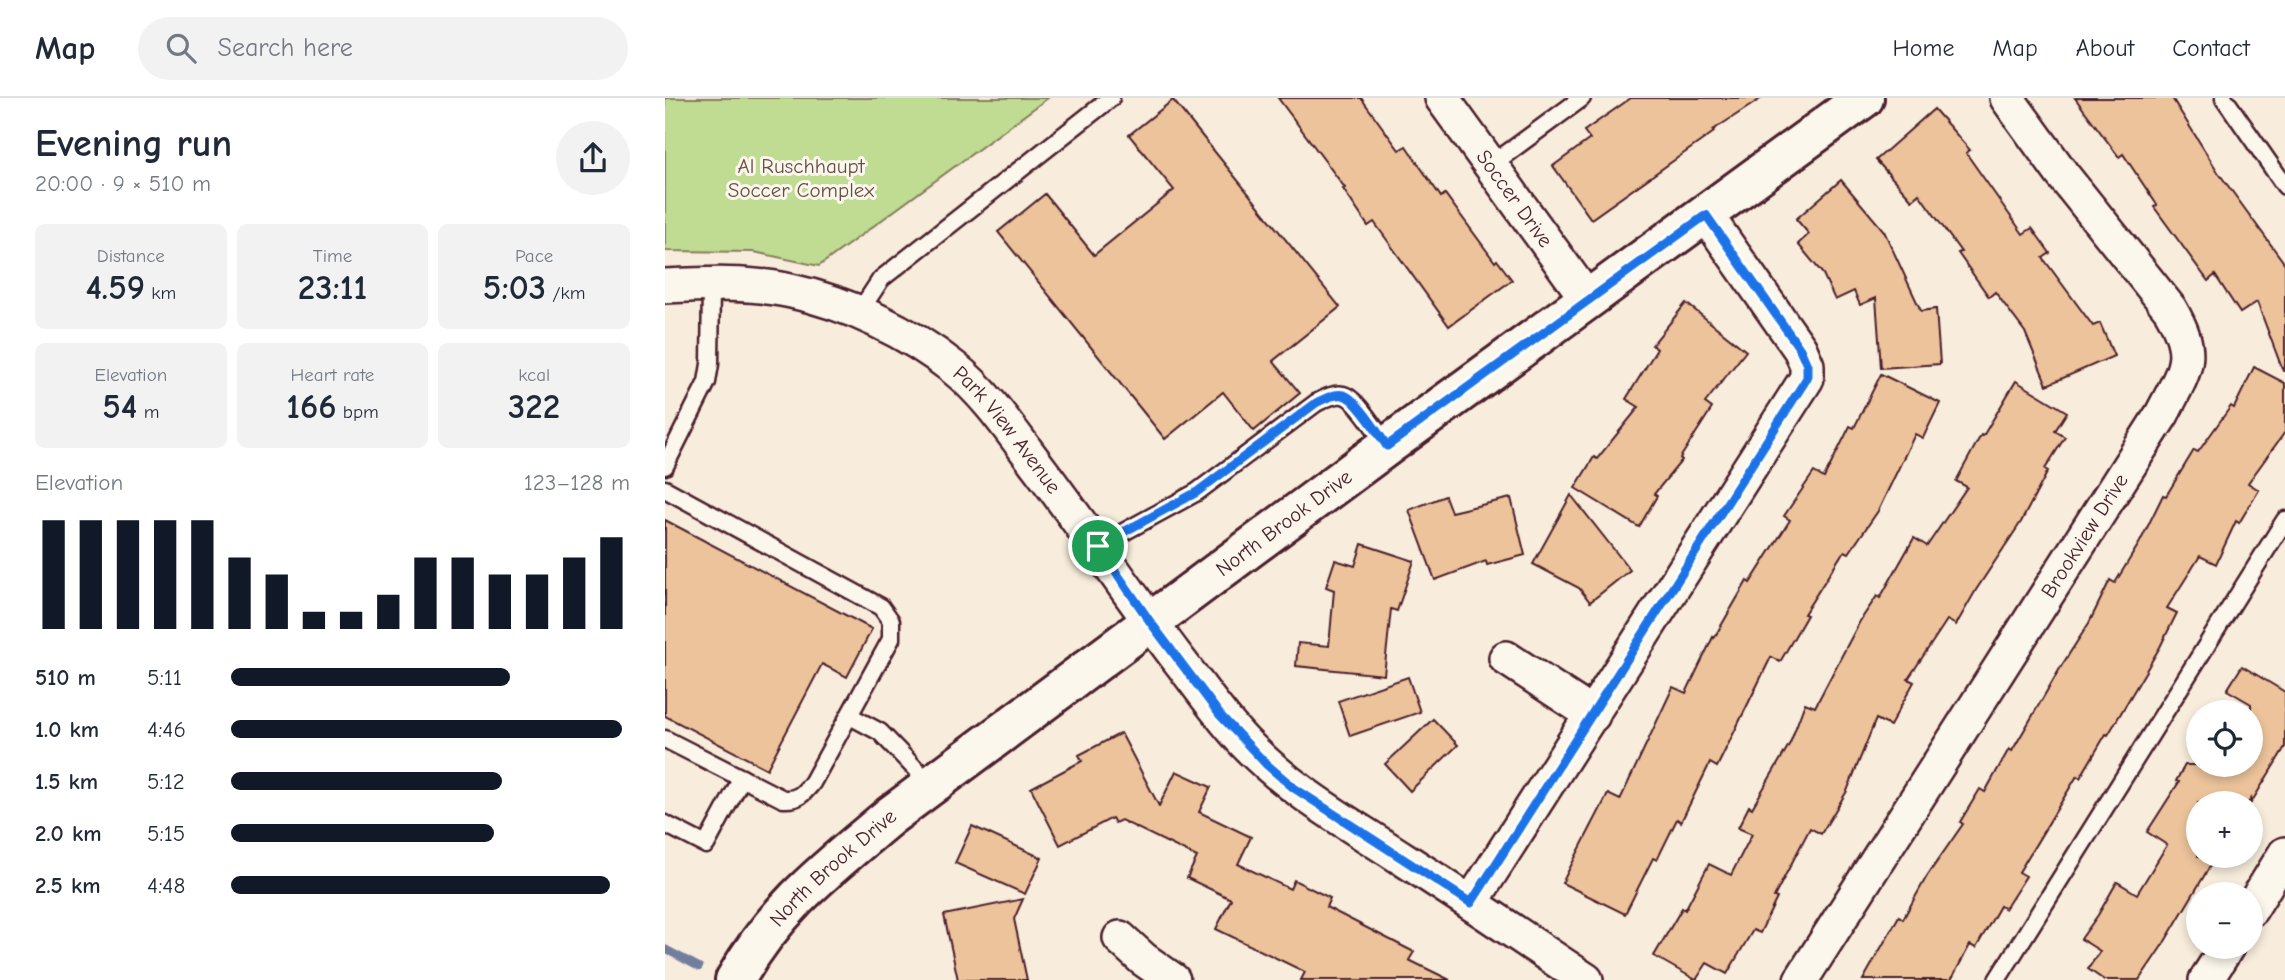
<!DOCTYPE html>
<meta charset="utf-8">
<style>
body{margin:0;font-family:"Comic Neue",sans-serif;background:#f2f2f3;color:#1f2937;height:100vh;display:flex;flex-direction:column;font-size:26px;white-space:nowrap}
*{box-sizing:border-box;margin:0}
p{font-size:23px;color:#747a83}
.icon{flex:none;width:38px;height:38px;fill:none;stroke:currentColor;stroke-width:2;stroke-linecap:round;stroke-linejoin:round}
.map{position:relative;flex:1;overflow:hidden}
.sheet{display:flex;flex-direction:column;background:#fff;width:665px}
.sheet>*{flex:none}
.buttons{position:absolute;left:1521px;top:602px;display:grid;gap:14px}
.buttons a{display:grid;place-items:center;width:77px;height:77px;border-radius:50%;background:#fff;box-shadow:0 4px 10px #0003;font-size:35px}
.pin{position:absolute;display:grid;place-items:center;width:60px;height:60px;color:#fff;margin:-30px;border:4px solid #fff;border-radius:50%;box-shadow:0 2px 7px #0007}
.round{display:grid;place-items:center;flex:none;width:74px;height:74px;border-radius:37px;background:#f2f2f3}
.overview{display:flex;align-items:center;justify-content:space-between;height:119px;padding:0 35px}
h1{font-size:38px;font-weight:700;line-height:52px}
.metrics{display:grid;grid-template-columns:repeat(3,1fr);gap:10px;height:119px;padding:7px 35px}
.metrics div{display:grid;align-content:center;border-radius:10px;background:#f2f2f3;text-align:center}
.metrics b{font-size:35px;font-weight:700}
.metrics small{font-size:19px;font-weight:400}
.metrics p{font-size:19px}
.chart{height:196px;padding:14px 35px}
.chart p{display:flex;justify-content:space-between}
.chart svg{width:100%;height:126px;margin-top:7px;stroke:#111827;stroke-width:6}
ul{padding:0 35px;list-style:none;font-size:23px}
li{display:grid;grid-template-columns:112px 84px 1fr;align-items:center;height:52px}
li i{height:18px;border-radius:9px;background:#111827}
header{display:flex;align-items:center;gap:42px;box-sizing:border-box;height:98px;padding:0 35px;background:#fff;border-bottom:2px solid #e0e1e3}
header strong{font-size:33px}
nav{display:flex;gap:38px;margin-inline-start:auto;font-size:24px}
.search{width:490px;height:63px;background:#f2f2f3;display:flex;align-items:center;gap:18px;box-sizing:border-box;padding:0 24px;border-radius:38px;color:#747a83;font-size:26px}
main{display:flex;flex:1;min-height:0}
.map>svg:first-child{display:block}
.park{fill:#c0db92;stroke:#857d5e;stroke-width:2}
.lines{fill:none;stroke-linecap:round;stroke-linejoin:round}
.stream{stroke:#727e9d;stroke-width:8}
.building{fill:#ecc39b;stroke:#4a1f2b;stroke-width:2}
.lane-casing{stroke:#4a1f2b;stroke-width:21}
.street-casing{stroke:#4a1f2b;stroke-width:38}
.secondary-casing{stroke:#4a1f2b;stroke-width:44}
.lane{stroke:#fbf7ec;stroke-width:16}
.street{stroke:#fbf7ec;stroke-width:33}
.secondary{stroke:#fbf7ec;stroke-width:38}
.route-casing{stroke:#fff;stroke-width:14}
.route{stroke:#1a73e8;stroke-width:9}
.labels{text-anchor:middle;dominant-baseline:central;stroke-width:6;stroke-linejoin:round;paint-order:stroke}
.park-label{font-size:21px;fill:#684e45;stroke:#fbf7ec}
.street-label{font-size:21px;fill:#4a1f2b;stroke:#fbf7ec}
</style>
<header>
<strong>Map</strong>
<div class="search"><svg class="icon" aria-label="search" viewBox="0 0 24 24"><circle cx="10" cy="10" r="6"/><path d="M15 15l6 6"/></svg>Search here</div>
<nav><a>Home</a><a>Map</a><a>About</a><a>Contact</a></nav>
</header>
<main>
<section class="sheet">
<div class="overview"><div><h1>Evening run</h1><p>20:00 · 9 × 510 m</p></div><a class="round"><svg class="icon" aria-label="share" viewBox="0 0 24 24"><path d="M12 15V3M7 8l5-5 5 5M5 13v7h14v-7"/></svg></a></div>
<div class="metrics">
<div><p>Distance</p><b>4.59<small> km</small></b></div>
<div><p>Time</p><b>23:11</b></div>
<div><p>Pace</p><b>5:03<small> /km</small></b></div>
</div>
<div class="metrics">
<div><p>Elevation</p><b>54<small> m</small></b></div>
<div><p>Heart rate</p><b>166<small> bpm</small></b></div>
<div><p>kcal</p><b>322</b></div>
</div>
<div class="chart"><p><span>Elevation</span>123–128 m</p>
<svg viewBox="0 0 160 44" preserveAspectRatio="none"><path d="M5 44V6M15 44V6M25 44V6M35 44V6M45 44V6M55 44V19M65 44V25M75 44V38M85 44V38M95 44V32M105 44V19M115 44V19M125 44V25M135 44V25M145 44V19M155 44V12"/></svg>
</div>
<ul>
<li><b>510 m</b>5:11<i style="width:70%"></i></li>
<li><b>1.0 km</b>4:46<i style="width:98%"></i></li>
<li><b>1.5 km</b>5:12<i style="width:68%"></i></li>
<li><b>2.0 km</b>5:15<i style="width:66%"></i></li>
<li><b>2.5 km</b>4:48<i style="width:95%"></i></li>
</ul>
</section>
<div class="map">
<svg width="1620" height="882" viewBox="0 0 1620 882">
<rect width="100%" height="100%" fill="#f8eddc"/>
<filter id="ink" filterUnits="userSpaceOnUse"><feTurbulence type="fractalNoise" baseFrequency=".0143" numOctaves="2"/><feDisplacementMap in="SourceGraphic" scale="14" xChannelSelector="R" yChannelSelector="G"/><feConvolveMatrix kernelMatrix="1 2 1 2 8 2 1 2 1" color-interpolation-filters="sRGB"/></filter>
<g filter="url(#ink)">
<polygon class="park" points="0,0 383,0 154,168 89,154 0,153"/>
<g class="lines">
<polyline class="stream" points="0,851 34,869"/>
</g>
<g class="building">
<polygon points="613,0 696,0 734,52 741,48 776,99 780,96 830,164 832,162 847,182 784,228 709,124 703,128 678,91 680,90"/>
<polygon points="966,0 1097,0 1048,32 1049,34 926,121 888,68 925,41 919,33"/>
<polygon points="1410,0 1507,0 1553,74 1620,166 1620,273 1618,273 1592,204 1575,215 1550,177 1543,183 1489,109 1492,107 1458,56 1454,59"/>
<polygon points="508,2 675,209 608,263 635,295 589,333 558,294 500,341 333,134 380,96 429,157 509,92 464,37"/>
<polygon points="1269,11 1305,52 1301,55 1358,136 1367,130 1385,155 1378,160 1428,228 1435,225 1449,258 1382,287 1360,234 1330,194 1324,199 1293,155 1296,154 1254,96 1247,102 1211,62"/>
<polygon points="1176,82 1219,133 1256,213 1271,211 1275,266 1216,270 1211,200 1195,207 1189,193 1170,202 1158,176 1133,146 1144,136 1131,121"/>
<polygon points="1021,205 1081,253 1040,305 1047,310 1015,360 1017,362 989,396 992,398 974,429 910,390 929,359 932,361 974,309 961,301 992,251 987,247"/>
<polygon points="1589,269 1620,285 1620,334 1583,385 1594,392 1574,425 1571,423 1551,466 1535,458 1502,510 1512,515 1495,549 1443,637 1441,636 1415,680 1412,678 1354,774 1361,778 1340,811 1335,808 1311,850 1305,847 1286,882 1198,882 1234,818 1238,821 1262,778 1298,726 1295,724 1315,691 1320,694 1344,651 1347,653 1397,567 1424,525 1445,482 1450,485 1475,444 1498,397 1501,398 1529,352 1533,354 1566,308 1569,310"/>
<polygon points="1216,276 1275,305 1258,340 1250,336 1213,413 1184,455 1180,453 1177,456 1139,516 1142,517 1115,564 1106,559 1052,669 1045,665 1016,724 1012,721 992,762 988,760 960,816 897,785 943,696 955,702 1008,589 1021,595 1048,539 1049,540 1082,483 1085,485 1125,422 1119,418 1149,374 1159,380 1185,328 1189,330"/>
<polygon points="1351,283 1402,314 1390,333 1400,339 1380,371 1383,373 1356,424 1311,492 1291,527 1282,522 1243,581 1249,584 1225,628 1211,621 1182,693 1156,736 1145,730 1109,799 1112,800 1095,835 1088,832 1062,876 1042,865 1031,882 989,858 1017,810 1020,812 1044,766 1066,777 1087,736 1073,730 1084,708 1087,710 1125,645 1140,605 1150,609 1195,523 1212,498 1215,500 1249,440 1262,448 1302,389 1291,383 1316,337 1318,338"/>
<polygon points="906,397 965,472 925,504 914,490 868,466"/>
<polygon points="780,398 786,414 846,400 860,457 822,467 821,463 770,482 744,412"/>
<polygon points="0,422 207,531 182,579 157,566 102,671 0,618"/>
<polygon points="697,446 749,463 732,513 726,511 719,577 631,568 633,545 664,548 669,492 661,489 670,462 690,468"/>
<polygon points="1577,568 1620,594 1620,649 1586,705 1586,701 1583,705 1533,705 1533,758 1551,758 1499,845 1474,882 1439,882 1423,871 1435,853 1416,841 1433,817 1452,784 1472,796 1502,747 1482,734 1514,684 1511,683 1520,667 1586,667 1586,606 1562,592"/>
<polygon points="743,579 755,614 685,638 673,603"/>
<polygon points="768,621 793,647 745,693 720,666"/>
<polygon points="456,635 494,708 511,673 546,689 534,714 586,739 573,766 625,791 629,782 665,800 661,809 749,854 744,862 785,882 636,882 640,874 551,831 566,801 522,780 532,759 456,722 450,725 447,720 395,747 366,690 417,663 414,657"/>
<polygon points="307,728 377,760 360,796 290,765"/>
<polygon points="358,801 349,821 362,882 293,882 279,817"/>
</g>
<g class="lines">
<defs>
<g id="lane">
<polyline points="1559,0 1620,88"/>
<polyline points="826,67 917,0"/>
<polyline points="193,216 216,181 446,0"/>
<polyline points="0,368 42,284 45,266 46,186"/>
<path d="M0 391 216 509 226 523V541L147 685C138 696 133 702 118 701L0 641"/>
<path d="M433 448 532 394 651 305C659 301 669 295 678 297 691 299 714 337 722 348"/>
<polyline points="185,618 215,634 267,688"/>
<polyline points="0,726 41,747 77,680"/>
<polyline points="1332,882 1620,422"/>
</g>
<g id="street">
<path id="s1" d="M777 0 923 202"/>
<path id="s2" d="M0 188C41 186 85 184 126 193 183 205 244 234 289 270 323 297 348 336 375 371 422 433 465 498 513 561 535 589 555 619 580 645 627 694 685 726 740 762 801 801 861 842 921 882"/>
<polyline points="841,560 928,617"/>
<polyline points="806,805 1142,280 1142,267 1135,251 1041,117"/>
<polyline points="1586,811 1620,756"/>
<polyline points="455,840 478,861 508,882"/>
<path id="s3" d="M1136 882 1497 316C1520 271 1533 259 1505 211L1397 76 1342 0"/>
<polyline points="1541,882 1562,849"/>
</g>
<g id="secondary">
<path id="s4" d="M70 882C111 809 162 771 225 718L722 348 1199 0"/>
</g>
</defs>
<use href="#lane" class="lane-casing"/>
<use href="#street" class="street-casing"/>
<use href="#secondary" class="secondary-casing"/>
<use href="#lane" class="lane"/>
<use href="#street" class="street"/>
<use href="#secondary" class="secondary"/>
</g>
</g>
<g class="lines" filter="url(#ink)">
<defs>
<path id="route" d="M1041 117 1135 251 1142 267V280L806 805 629 690 601 666 555 617 486 525 433 448 532 394 651 305C659 301 669 295 678 297 691 299 714 337 722 348Z"/>
</defs>
<use href="#route" class="route-casing"/>
<use href="#route" class="route"/>
</g>
<g class="labels">
<g class="park-label">
<text x="136" y="68">Al Ruschhaupt<tspan x="136" dy="24">Soccer Complex</tspan></text>
</g>
<g class="street-label">
<text stroke="none"><textPath href="#s1" startOffset="124">Soccer Drive</textPath></text>
<text stroke="none"><textPath href="#s2" startOffset="390">Park View Avenue</textPath></text>
<text stroke="none"><textPath href="#s4" startOffset="718">North Brook Drive</textPath></text>
<text stroke="none"><textPath href="#s3" startOffset="527">Brookview Drive</textPath></text>
<text stroke="none"><textPath href="#s4" startOffset="150">North Brook Drive</textPath></text>
</g>
</g>
</svg>
<div class="buttons">
<a><svg class="icon" aria-label="locate" viewBox="0 0 24 24"><circle cx="12" cy="12" r="6"/><path d="M12 2v4M12 18v4M2 12h4M18 12h4"/></svg></a>
<a>+</a>
<a>−</a>
</div>
<div class="pin" style="left:433px;top:448px;background:#1e9e55"><svg class="icon" aria-label="arrive" viewBox="0 0 24 24"><path d="M6 21V4h12l-3 4 3 4H6"/></svg></div>
</div>
</main>
